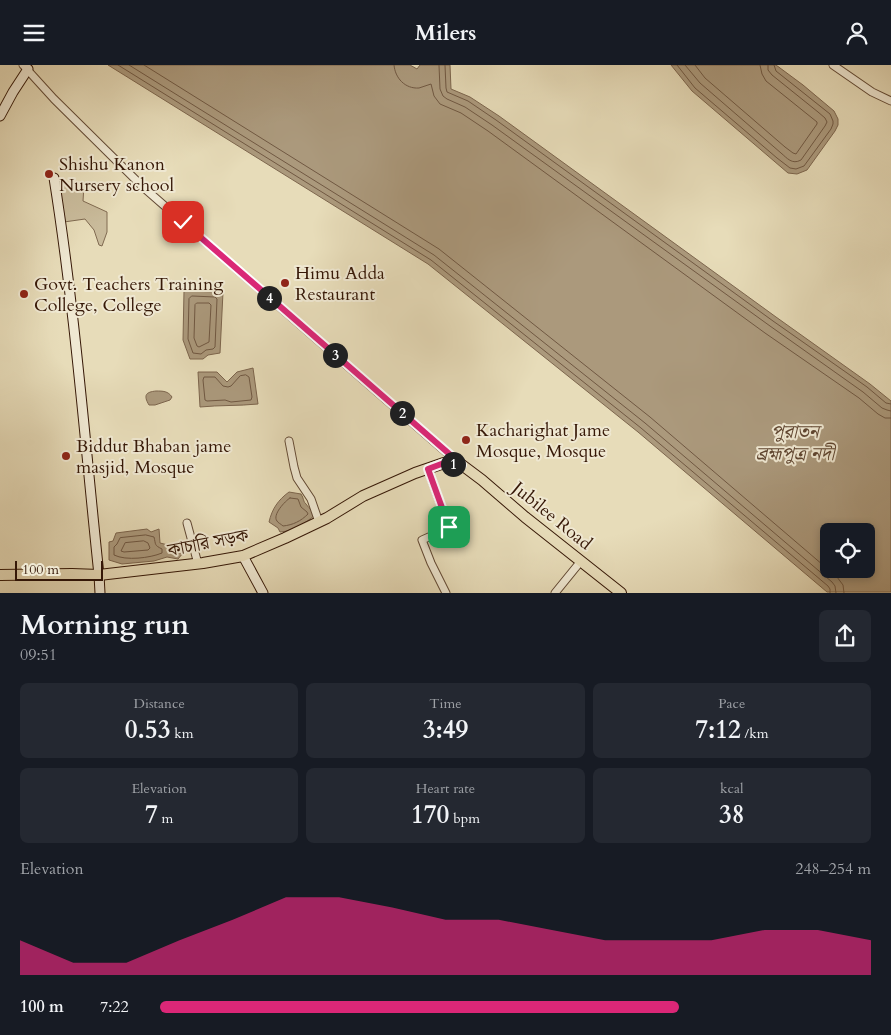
<!DOCTYPE html>
<meta charset="utf-8">
<style>
body{margin:0;font-family:Cardo,"Noto Serif Bengali",serif;background:#242831;color:#f1f3f6;height:100vh;display:flex;flex-direction:column;font-size:19px;white-space:nowrap}
*{box-sizing:border-box;margin:0}
p{font-size:16px;color:#9ea1a6}
.icon{flex:none;width:28px;height:28px;fill:none;stroke:currentColor;stroke-width:2;stroke-linecap:round;stroke-linejoin:round}
.map{position:relative;height:528px;overflow:hidden}
.drawer{display:flex;flex-direction:column;background:#171b24;flex:1}
.drawer>*{flex:none}
.tools{position:absolute;left:820px;top:458px;display:grid;gap:10px}
.tools a{display:grid;place-items:center;width:55px;height:55px;border-radius:8px;background:#171b24;box-shadow:0 2px 8px #0003;font-size:25px}
.scale{position:absolute;left:15px;bottom:12px;width:88px;box-sizing:border-box;padding-left:5px;border:2px solid #361807;border-top:0;font-size:14px;line-height:18px;white-space:nowrap;color:#361807;-webkit-text-stroke:4px #efe8d2;paint-order:stroke}
.pin{position:absolute;display:grid;place-items:center;width:42px;height:42px;color:#fff;margin:-21px;border-radius:10px;box-shadow:0 2px 8px #0006}
.km{position:absolute;width:25px;height:25px;margin:-12px;border-radius:50%;background:#222;color:#fff;font-size:14px;line-height:25px;text-align:center}
.round{display:grid;place-items:center;flex:none;width:52px;height:52px;border-radius:8px;background:#242831}
.summary{display:flex;align-items:center;justify-content:space-between;height:85px;padding:0 20px}
h1{font-size:28px;font-weight:800;line-height:38px}
.figures{display:grid;grid-template-columns:repeat(3,1fr);gap:8px;height:85px;padding:5px 20px}
.figures div{display:grid;align-content:center;border-radius:8px;background:#242831;text-align:center}
.figures b{font-size:25px;font-weight:800}
.figures small{font-size:14px;font-weight:400}
.figures p{font-size:14px}
.chart{height:140px;padding:10px 20px}
.chart p{display:flex;justify-content:space-between}
.chart svg{width:100%;height:90px;margin-top:5px;fill:#db2777;opacity:.7}
ul{padding:0 20px;list-style:none;font-size:16px}
li{display:grid;grid-template-columns:80px 60px 1fr;align-items:center;height:38px}
li i{height:12px;border-radius:6px;background:#db2777}
header{display:flex;justify-content:space-between;align-items:center;height:65px;padding:0 20px;background:#171b24;font-size:22px;font-weight:800}
.map>svg:first-child{display:block}
.green{fill:#c9bb9b;stroke:#806a51}
.water{fill:#ab997c;stroke:#7c654d;fill-rule:evenodd}
.lines{fill:none;stroke-linecap:round;stroke-linejoin:round}
.shore{stroke:#705842;stroke-width:1}
.street-casing{stroke:#624934;stroke-width:9}
.secondary-casing{stroke:#361807;stroke-width:11}
.primary-casing{stroke:#361807;stroke-width:12}
.street{stroke:#efe8d2;stroke-width:7}
.secondary{stroke:#efe8d2;stroke-width:9}
.primary{stroke:#e7dcb9;stroke-width:10}
.route-casing{stroke:#fff;stroke-width:10}
.route{stroke:#db2777;stroke-width:6}
.poi-dot{fill:#8f2418;stroke:#efe8d2;stroke-width:2}
.labels{text-anchor:middle;dominant-baseline:central;stroke-width:4;stroke-linejoin:round;paint-order:stroke}
.poi-label{font-size:18px;fill:#361807;stroke:#efe8d2;text-anchor:start}
.street-label{font-size:18px;fill:#361807;stroke:#efe8d2}
.water-label{font-size:19px;font-style:italic;fill:#5f4530;stroke:#efe8d2}
</style>
<header><svg class="icon" aria-label="menu" viewBox="0 0 24 24"><path d="M4 6h16M4 12h16M4 18h16"/></svg>Milers<svg class="icon" aria-label="person" viewBox="0 0 24 24"><circle cx="12" cy="8" r="4"/><path d="M4 21q1-7 8-7t8 7"/></svg></header>
<div class="map">
<svg width="891" height="528" viewBox="0 0 891 528">
<rect width="100%" height="100%" fill="#e7dcb9"/>
<filter id="stains"><feTurbulence type="fractalNoise" baseFrequency=".004" numOctaves="4"/><feColorMatrix values="0 0 0 0 .2 0 0 0 0 .09 0 0 0 0 .02 0 0 0 .5 -.17"/></filter>
<radialGradient id="worn" r=".72"><stop offset=".6" stop-color="#630" stop-opacity="0"/><stop offset="1" stop-color="#630" stop-opacity=".3"/></radialGradient>
<polygon class="green" points="58,118 84,120 83,136 107,147 107,167 102,181 99,180 94,165 85,154 64,157"/>
<g class="water">
<path d="M108 0H410L417 4 420 0H450L451 24 470 32 499 51 776 252 870 319 891 336V527H827L638 367 428 199ZM829 466H866V504H829Z"/>
<polygon points="671,0 776,0 803,20 834,46 838,54 838,60 835,66 807,105 797,109 788,108 692,26"/>
<polygon points="184,226 223,227 220,288 208,290 203,294 190,294 183,275"/>
<path d="M253 303 258 339C238 341 220 340 200 342L198 307H217L227 317 237 307Z"/>
<path d="M156 326C163 326 168 326 172 332L170 335 155 340H149C143 330 146 327 156 326Z"/>
<path d="M289 427 301 429C304 433 303 437 306 439 309 444 313 445 315 450 304 459 294 466 280 467L278 463 269 457C272 444 278 435 289 427Z"/>
<polygon points="147,464 151,467 159,464 160,478 168,480 170,488 183,488 178,494 167,492 154,496 122,499 109,495 109,477 113,476 116,468"/>
</g>
<g class="lines">
<g class="shore">
<polyline points="118,0 431,195 641,363 828,521 830,524 830,528"/>
<polyline points="129,0 434,190 645,358 832,517 835,521 836,528"/>
<polyline points="144,0 439,184 650,352 837,512 843,520 844,528"/>
<path d="M394 0C395 13 405 24 419 23 423 22 427 20 431 19L434 31 440 39 461 48 488 66 765 268 859 333 878 349 885 353H891"/>
<polyline points="439,0 440,24 443,31 447,34 465,42 492,60 770,261 863,327 882,343 887,345 891,346"/>
<polyline points="445,0 446,23 447,27 468,36 496,55 773,256 867,322 886,338 891,339"/>
<polyline points="677,0 695,23 777,93 790,103 796,104 804,101 831,64 833,59 833,56 830,49 776,6 774,0"/>
<path d="M685 0 700 18 781 88C787 93 792 100 801 95L825 61 827 57 825 53 818 47 772 10 768 5V0"/>
<polyline points="695,0 705,13 785,82 793,88 796,89 817,59 817,57 766,16 762,9 760,0"/>
<polygon points="192,231 215,232 217,234 215,282 213,284 206,285 201,289 193,288 188,274 189,234"/>
<polygon points="197,238 209,238 211,240 209,277 199,282 197,281 194,273 195,240"/>
<polygon points="246,310 249,312 252,332 251,335 231,337 225,335 207,336 205,335 203,315 204,312 215,312 223,321 228,322 231,321 240,311"/>
<path d="M290 433 298 434 301 442 307 447 308 449C301 456 293 460 283 461 281 459 278 458 277 456 272 450 285 436 290 433Z"/>
<path d="M146 470 154 472C156 480 154 480 162 484V488C150 493 126 496 114 490V482L117 479 120 473Z"/>
<polygon points="144,476 148,478 150,483 148,485 124,487 121,486 125,478"/>
</g>
<defs>
<g id="street">
<polyline points="23,0 54,34 143,122 265,229 461,400"/>
<polyline points="833,0 872,27 891,36"/>
<polyline points="289,376 294,402 297,413 311,434 319,457"/>
<polyline points="428,404 449,463 422,475 431,498 446,528"/>
<polyline points="187,458 198,499"/>
<polyline points="555,528 581,496"/>
</g>
<g id="secondary">
<polyline points="0,51 13,27 28,4"/>
<path d="M54 113C75 245 85 378 99 510L100 528"/>
<polyline points="243,491 263,528"/>
</g>
<polyline id="primary" points="0,510 72,509 99,510 203,498 243,491 285,473 327,453 363,431 415,408 444,398 462,400 482,415 525,452 621,528"/>
</defs>
<use href="#street" class="street-casing"/>
<use href="#secondary" class="secondary-casing"/>
<use href="#primary" class="primary-casing"/>
<use href="#street" class="street"/>
<use href="#secondary" class="secondary"/>
<use href="#primary" class="primary"/>
</g>
<g class="lines">
<defs>
<polyline id="route" points="183,157 462,400 444,398 428,404 449,462"/>
</defs>
<use href="#route" class="route-casing"/>
<use href="#route" class="route"/>
</g>
<g class="poi-dot">
<circle cx="49" cy="109" r="5"/>
<circle cx="285" cy="218" r="5"/>
<circle cx="24" cy="229" r="5"/>
<circle cx="466" cy="375" r="5"/>
<circle cx="66" cy="391" r="5"/>
</g>
<g class="labels">
<g class="poi-label">
<text x="59" y="99">Shishu Kanon<tspan x="59" dy="21">Nursery school</tspan></text>
<text x="295" y="208">Himu Adda<tspan x="295" dy="21">Restaurant</tspan></text>
<text x="34" y="219">Govt. Teachers Training<tspan x="34" dy="21">College, College</tspan></text>
<text x="476" y="365">Kacharighat Jame<tspan x="476" dy="21">Mosque, Mosque</tspan></text>
<text x="76" y="381">Biddut Bhaban jame<tspan x="76" dy="21">masjid, Mosque</tspan></text>
</g>
<g class="street-label">
<text transform="translate(552 451) rotate(39)">Jubilee Road</text>
<text transform="translate(208 478) rotate(-11)">কাচারি সড়ক</text>
</g>
<g class="water-label">
<text x="795" y="367">পুরাতন<tspan x="795" dy="22">ব্রহ্মপুত্র নদী</tspan></text>
</g>
</g>
<rect width="100%" height="100%" filter="url(#stains)"/>
<rect width="100%" height="100%" fill="url(#worn)"/>
</svg>
<div class="tools">
<a><svg class="icon" aria-label="locate" viewBox="0 0 24 24"><circle cx="12" cy="12" r="6"/><path d="M12 2v4M12 18v4M2 12h4M18 12h4"/></svg></a>
</div>
<div class="scale">100 m</div>
<div class="pin" style="left:449px;top:462px;background:#1e9e55"><svg class="icon" aria-label="arrive" viewBox="0 0 24 24"><path d="M6 21V4h12l-3 4 3 4H6"/></svg></div>
<div class="pin" style="left:183px;top:157px;background:#d93025"><svg class="icon" aria-label="check" viewBox="0 0 24 24"><path d="M5 12l5 5 9-10"/></svg></div>
<b class="km" style="left:453px;top:399px">1</b>
<b class="km" style="left:402px;top:348px">2</b>
<b class="km" style="left:335px;top:290px">3</b>
<b class="km" style="left:269px;top:233px">4</b>
</div>
<section class="drawer">
<div class="summary"><div><h1>Morning run</h1><p>09:51</p></div><a class="round"><svg class="icon" aria-label="share" viewBox="0 0 24 24"><path d="M12 15V3M7 8l5-5 5 5M5 13v7h14v-7"/></svg></a></div>
<div class="figures">
<div><p>Distance</p><b>0.53<small> km</small></b></div>
<div><p>Time</p><b>3:49</b></div>
<div><p>Pace</p><b>7:12<small> /km</small></b></div>
</div>
<div class="figures">
<div><p>Elevation</p><b>7<small> m</small></b></div>
<div><p>Heart rate</p><b>170<small> bpm</small></b></div>
<div><p>kcal</p><b>38</b></div>
</div>
<div class="chart"><p><span>Elevation</span>248–254 m</p>
<svg viewBox="0 0 160 44" preserveAspectRatio="none"><path d="M0 44V27L10 38L20 38L30 27L40 17L50 6L60 6L70 11L80 17L90 17L100 22L110 27L120 27L130 27L140 22L150 22L160 27V44z"/></svg>
</div>
<ul>
<li><b>100 m</b>7:22<i style="width:73%"></i></li>
</ul>
</section>
